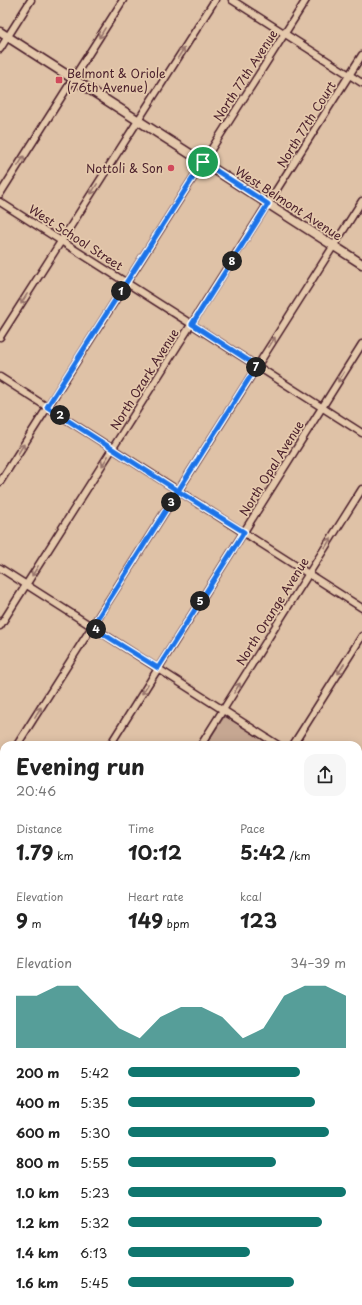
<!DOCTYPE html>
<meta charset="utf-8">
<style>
body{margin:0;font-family:"Playpen Sans",sans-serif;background:#f6f6f6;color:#222;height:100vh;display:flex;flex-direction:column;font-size:15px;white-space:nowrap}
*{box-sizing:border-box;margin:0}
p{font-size:13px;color:#767676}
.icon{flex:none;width:22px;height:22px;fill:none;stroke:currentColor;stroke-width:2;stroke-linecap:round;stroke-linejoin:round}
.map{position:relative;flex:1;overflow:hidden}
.panel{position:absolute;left:0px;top:741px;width:362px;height:564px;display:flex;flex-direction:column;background:#fff;border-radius:12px 12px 0 0;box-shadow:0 2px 10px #0003}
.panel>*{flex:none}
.pin{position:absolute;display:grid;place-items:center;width:34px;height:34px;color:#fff;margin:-17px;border:2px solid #fff;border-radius:50%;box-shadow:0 1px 4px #0007}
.km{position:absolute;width:20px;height:20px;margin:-10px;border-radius:50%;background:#222;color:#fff;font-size:11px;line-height:20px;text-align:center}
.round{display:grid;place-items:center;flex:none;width:42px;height:42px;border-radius:12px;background:#f6f6f6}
.summary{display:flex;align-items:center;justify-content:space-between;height:68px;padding:0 16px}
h1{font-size:22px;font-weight:700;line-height:30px}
.metrics{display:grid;grid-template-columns:repeat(3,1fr);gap:6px;height:68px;padding:4px 16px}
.metrics div{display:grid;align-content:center}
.metrics b{font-size:20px;font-weight:700}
.metrics small{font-size:11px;font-weight:400}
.metrics p{font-size:11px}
.chart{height:112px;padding:8px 16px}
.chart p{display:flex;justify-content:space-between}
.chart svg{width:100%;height:72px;margin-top:4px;fill:#0f766e;opacity:.7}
ul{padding:0 16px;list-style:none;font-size:13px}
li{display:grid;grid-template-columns:64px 48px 1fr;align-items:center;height:30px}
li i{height:10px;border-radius:5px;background:#0f766e}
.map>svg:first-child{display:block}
.built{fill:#d2b49c}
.green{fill:#c6a792;stroke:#88635e}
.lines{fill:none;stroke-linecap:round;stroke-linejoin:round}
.minor-casing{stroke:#4a1f2b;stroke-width:9}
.tertiary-casing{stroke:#4a1f2b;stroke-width:10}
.secondary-casing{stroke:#4a1f2b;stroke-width:11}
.minor{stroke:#e5c9ac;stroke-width:6}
.tertiary{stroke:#e5c9ac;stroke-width:7}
.secondary{stroke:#e5c9ac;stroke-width:8}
.oneway{stroke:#98746c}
.route-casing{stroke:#fff;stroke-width:8}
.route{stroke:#1a73e8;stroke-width:5}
.poi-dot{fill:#d1495b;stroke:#e5c9ac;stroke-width:1.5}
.labels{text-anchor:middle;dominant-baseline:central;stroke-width:3.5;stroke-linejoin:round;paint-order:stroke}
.poi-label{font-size:12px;fill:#4a1f2b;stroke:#e5c9ac;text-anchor:start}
.street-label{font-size:12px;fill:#4a1f2b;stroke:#e5c9ac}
</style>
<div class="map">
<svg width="362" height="1305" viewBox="0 0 362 1305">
<rect width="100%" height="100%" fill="#dfc2a7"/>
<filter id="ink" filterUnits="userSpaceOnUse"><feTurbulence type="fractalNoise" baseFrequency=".025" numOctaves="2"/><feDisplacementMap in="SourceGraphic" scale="8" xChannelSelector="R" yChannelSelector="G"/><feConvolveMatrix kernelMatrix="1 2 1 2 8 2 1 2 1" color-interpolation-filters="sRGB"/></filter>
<g filter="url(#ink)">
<g class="built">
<polygon points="358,942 362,944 362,989 358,986"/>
<polygon points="358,1184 362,1187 362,1205 358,1212"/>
</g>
<g class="green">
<polygon points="224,717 226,717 271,745 206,745"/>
<polygon points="358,800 362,803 362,891 358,890"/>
<polygon points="0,894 4,894 4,1301 1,1305 0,1305"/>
</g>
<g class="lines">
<defs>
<g id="minor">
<polyline points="232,0 362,83"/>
<polyline points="0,49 31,0"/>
<polyline points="0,194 123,0"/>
<polyline points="0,202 362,433"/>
<polyline points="0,337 215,0"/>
<polyline points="0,377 362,608"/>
<polyline points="0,482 306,0"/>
<polyline points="0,568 278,745"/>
<polyline points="0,626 362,55"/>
<polyline points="17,745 362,201"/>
<polyline points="110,745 362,344"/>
<polyline points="201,745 362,489"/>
<polyline points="293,745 362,636"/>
<polyline points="358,792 362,785"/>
<polyline points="358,796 362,798"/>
<polyline points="358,1080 362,1074"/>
<polyline points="358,1175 362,1177"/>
<polyline points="358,1226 362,1220"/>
<polyline points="269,1301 275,1305"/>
<polyline points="39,1305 42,1301"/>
<polyline points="124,1305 127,1301"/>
<polyline points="216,1305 218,1301"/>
<polyline points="308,1305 311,1301"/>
</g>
<g id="tertiary">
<polyline points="0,770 4,773"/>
<polyline points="358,994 362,996"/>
</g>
<g id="secondary">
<polyline points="0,32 362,264"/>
<polyline points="0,888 4,888"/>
<polyline points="358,903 362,903"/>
</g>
</defs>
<use href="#minor" class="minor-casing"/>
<use href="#tertiary" class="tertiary-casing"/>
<use href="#secondary" class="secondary-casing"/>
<use href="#minor" class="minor"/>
<use href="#tertiary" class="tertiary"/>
<use href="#secondary" class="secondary"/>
</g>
<defs><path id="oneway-shaft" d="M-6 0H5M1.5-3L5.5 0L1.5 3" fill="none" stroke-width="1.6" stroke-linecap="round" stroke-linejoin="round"/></defs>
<g class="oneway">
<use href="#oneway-shaft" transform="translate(102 33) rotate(122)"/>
<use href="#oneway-shaft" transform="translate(181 53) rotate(-57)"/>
<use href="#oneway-shaft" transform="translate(21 161) rotate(-58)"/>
<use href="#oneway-shaft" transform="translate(94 189) rotate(122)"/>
<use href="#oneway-shaft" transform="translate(24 299) rotate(122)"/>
<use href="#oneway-shaft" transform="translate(272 342) rotate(-58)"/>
<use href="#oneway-shaft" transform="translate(341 377) rotate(122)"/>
<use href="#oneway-shaft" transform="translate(21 449) rotate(-58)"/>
<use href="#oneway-shaft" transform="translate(105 461) rotate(122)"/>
<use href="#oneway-shaft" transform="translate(328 543) rotate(-58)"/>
<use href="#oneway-shaft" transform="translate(35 571) rotate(122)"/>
<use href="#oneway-shaft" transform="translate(341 669) rotate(122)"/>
<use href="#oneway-shaft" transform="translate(237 688) rotate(-58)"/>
<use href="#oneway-shaft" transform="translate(145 689) rotate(122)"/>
<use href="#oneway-shaft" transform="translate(38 712) rotate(-58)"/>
</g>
</g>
<g class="lines" filter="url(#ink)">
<defs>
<polyline id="route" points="203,162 47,407 178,491 92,627 158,668 244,532 178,491 257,366 192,324 268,204 203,162"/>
</defs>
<use href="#route" class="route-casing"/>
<use href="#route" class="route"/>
</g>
<g class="poi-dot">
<rect x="55" y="76" width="8" height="8" rx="2"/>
<circle cx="171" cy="168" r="4"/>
</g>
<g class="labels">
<g class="poi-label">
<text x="67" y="73">Belmont &amp; Oriole<tspan x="67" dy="14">(76th Avenue)</tspan></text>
<text x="163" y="168" text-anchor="end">Nottoli &amp; Son</text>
</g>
<g class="street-label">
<text transform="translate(245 75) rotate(-57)">North 77th Avenue</text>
<text transform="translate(306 124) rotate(-58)">North 77th Court</text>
<text transform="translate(289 203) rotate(33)">West Belmont Avenue</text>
<text transform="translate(76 237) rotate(33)">West School Street</text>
<text transform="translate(144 379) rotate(-58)">North Ozark Avenue</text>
<text transform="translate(271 468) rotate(-58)">North Opal Avenue</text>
<text transform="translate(272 611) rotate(-58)">North Orange Avenue</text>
</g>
</g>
</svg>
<div class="pin" style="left:203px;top:162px;background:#1e9e55"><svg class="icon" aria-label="arrive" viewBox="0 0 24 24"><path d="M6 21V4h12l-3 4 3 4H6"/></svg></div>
<b class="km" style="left:121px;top:291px">1</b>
<b class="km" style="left:60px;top:415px">2</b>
<b class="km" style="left:171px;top:502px">3</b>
<b class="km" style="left:96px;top:629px">4</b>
<b class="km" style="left:200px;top:601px">5</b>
<b class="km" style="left:256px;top:367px">7</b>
<b class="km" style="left:232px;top:261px">8</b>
<section class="panel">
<div class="summary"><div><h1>Evening run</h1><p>20:46</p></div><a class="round"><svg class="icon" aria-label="share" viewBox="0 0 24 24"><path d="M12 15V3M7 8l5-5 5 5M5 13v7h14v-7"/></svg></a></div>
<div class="metrics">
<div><p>Distance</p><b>1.79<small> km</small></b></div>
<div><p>Time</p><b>10:12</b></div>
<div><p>Pace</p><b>5:42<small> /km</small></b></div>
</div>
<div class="metrics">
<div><p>Elevation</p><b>9<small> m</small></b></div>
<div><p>Heart rate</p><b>149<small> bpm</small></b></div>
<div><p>kcal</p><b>123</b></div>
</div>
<div class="chart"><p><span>Elevation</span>34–39 m</p>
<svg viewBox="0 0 160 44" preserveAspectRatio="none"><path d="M0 44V12L10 12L20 6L30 6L40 19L50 32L60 38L70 25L80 19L90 19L100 25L110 38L120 32L130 12L140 6L150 6L160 12V44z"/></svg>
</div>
<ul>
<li><b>200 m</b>5:42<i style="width:79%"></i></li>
<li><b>400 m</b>5:35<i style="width:86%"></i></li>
<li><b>600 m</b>5:30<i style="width:92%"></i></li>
<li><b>800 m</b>5:55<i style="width:68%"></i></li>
<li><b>1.0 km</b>5:23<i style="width:100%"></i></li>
<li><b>1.2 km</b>5:32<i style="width:89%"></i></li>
<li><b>1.4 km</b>6:13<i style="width:56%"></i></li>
<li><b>1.6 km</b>5:45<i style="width:76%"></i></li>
</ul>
</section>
</div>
